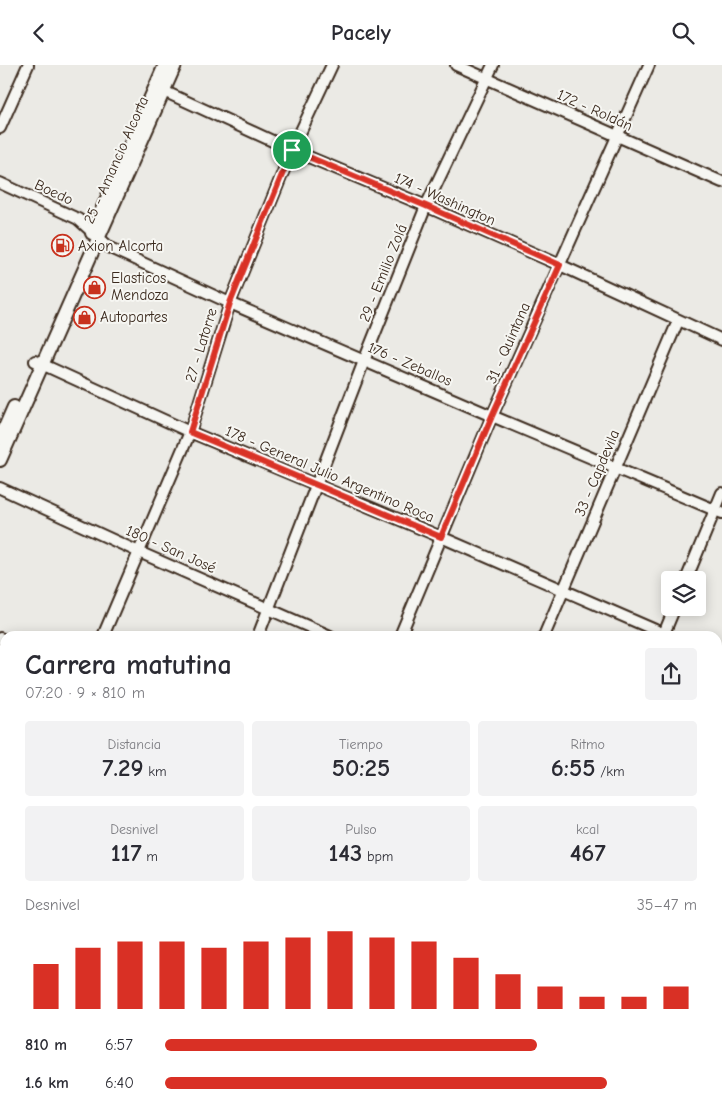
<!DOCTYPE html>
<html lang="es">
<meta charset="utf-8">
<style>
body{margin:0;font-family:"Comic Neue",sans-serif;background:#f2f2f3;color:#2b2b33;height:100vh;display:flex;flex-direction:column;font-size:19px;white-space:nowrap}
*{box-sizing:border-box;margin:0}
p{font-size:16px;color:#7c7c81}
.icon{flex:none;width:28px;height:28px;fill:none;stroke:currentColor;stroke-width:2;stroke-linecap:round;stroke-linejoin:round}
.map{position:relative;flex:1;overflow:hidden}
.drawer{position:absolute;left:0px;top:566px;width:722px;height:481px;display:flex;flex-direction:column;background:#fff;border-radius:15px 15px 0 0;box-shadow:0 2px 12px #0003}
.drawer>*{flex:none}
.tools{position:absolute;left:661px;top:506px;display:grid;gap:10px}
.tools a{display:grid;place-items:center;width:45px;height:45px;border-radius:5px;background:#fff;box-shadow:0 2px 12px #0003;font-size:25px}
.pin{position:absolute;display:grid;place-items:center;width:42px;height:42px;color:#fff;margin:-21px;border:2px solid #fff;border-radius:50%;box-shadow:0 1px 5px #0007}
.round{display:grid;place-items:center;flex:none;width:52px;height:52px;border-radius:5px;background:#f2f2f3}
.headline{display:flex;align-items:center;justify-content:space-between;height:85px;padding:0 25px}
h1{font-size:28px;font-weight:700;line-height:38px}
.stats{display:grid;grid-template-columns:repeat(3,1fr);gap:8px;height:85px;padding:5px 25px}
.stats div{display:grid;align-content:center;border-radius:5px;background:#f2f2f3;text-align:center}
.stats b{font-size:25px;font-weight:700}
.stats small{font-size:14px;font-weight:400}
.stats p{font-size:14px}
.chart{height:140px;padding:10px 25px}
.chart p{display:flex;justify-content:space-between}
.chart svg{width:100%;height:90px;margin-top:5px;stroke:#d93025;stroke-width:6}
ul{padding:0 25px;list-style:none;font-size:16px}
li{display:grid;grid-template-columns:80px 60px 1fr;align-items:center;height:38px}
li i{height:12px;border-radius:6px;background:#d93025}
header{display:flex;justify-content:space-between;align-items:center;height:65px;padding:0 25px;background:#fff;font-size:22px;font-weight:700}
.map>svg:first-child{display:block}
.industrial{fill:url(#industrial-grid)}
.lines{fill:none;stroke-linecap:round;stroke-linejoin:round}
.minor-casing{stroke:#3b2a1e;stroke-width:14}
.major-casing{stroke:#3b2a1e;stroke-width:16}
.minor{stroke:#f6f6f2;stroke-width:10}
.major{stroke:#f6f6f2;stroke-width:12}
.route-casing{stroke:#fff;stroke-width:10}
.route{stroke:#d93025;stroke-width:6}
.labels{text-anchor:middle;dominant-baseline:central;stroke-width:4;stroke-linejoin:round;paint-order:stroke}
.street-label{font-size:15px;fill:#3b2a1e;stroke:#f6f6f2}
.poi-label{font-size:15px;fill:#3b2a1e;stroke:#f6f6f2;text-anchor:start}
</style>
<header><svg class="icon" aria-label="back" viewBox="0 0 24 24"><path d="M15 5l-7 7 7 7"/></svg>Pacely<svg class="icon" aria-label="search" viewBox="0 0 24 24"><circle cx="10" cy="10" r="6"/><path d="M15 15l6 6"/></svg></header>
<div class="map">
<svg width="722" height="1047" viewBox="0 0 722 1047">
<defs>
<pattern id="industrial-grid" width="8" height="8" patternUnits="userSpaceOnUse" patternTransform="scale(1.25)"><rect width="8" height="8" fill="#dcdad4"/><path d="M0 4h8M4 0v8" fill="none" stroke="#bebbb6"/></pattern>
</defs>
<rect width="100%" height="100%" fill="#ebeae5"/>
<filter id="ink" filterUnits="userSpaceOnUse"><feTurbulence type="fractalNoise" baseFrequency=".02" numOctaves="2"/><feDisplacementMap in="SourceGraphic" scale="10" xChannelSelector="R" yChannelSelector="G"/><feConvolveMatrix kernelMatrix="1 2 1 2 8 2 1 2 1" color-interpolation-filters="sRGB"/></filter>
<g filter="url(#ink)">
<g class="industrial">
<polygon points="718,747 722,748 722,1039 718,1039 718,990 720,983 718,982"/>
<polygon points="0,1008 5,1010 5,1042 232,1042 232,1047 0,1047"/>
</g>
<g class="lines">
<defs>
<g id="minor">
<polyline points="456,0 722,117"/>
<polyline points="157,23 292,85 426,141 560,200 722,275"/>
<polyline points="0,63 28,0"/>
<polyline points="0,118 78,154 110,183 230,238 492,351 722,448"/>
<polyline points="35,296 190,367 441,472 669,571"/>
<polyline points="0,423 139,487 330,571"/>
<polyline points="686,515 722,428"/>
<polyline points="103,571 190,367 230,238 292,85 332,0"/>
<polyline points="258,571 364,296 426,141 493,0"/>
<polyline points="400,571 492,351 649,0"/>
<polyline points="544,571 678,256"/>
<polyline points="663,571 675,542"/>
<polyline points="0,573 5,575"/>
<polyline points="718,590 722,592"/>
<polyline points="0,721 5,723"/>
<polyline points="718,723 722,712"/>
<polyline points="0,828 5,816"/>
<polyline points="0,872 5,874"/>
<polyline points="0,1004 5,1006"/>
<polyline points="61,1047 63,1042"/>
<polyline points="232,1047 232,1042"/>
<polyline points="346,1047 348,1042"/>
<polyline points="467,1047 469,1042"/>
<polyline points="583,1047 585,1042"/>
</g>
<g id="major">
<polyline points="92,168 165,0"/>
<polyline points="0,374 14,342"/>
<polyline points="0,395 175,0"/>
</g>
</defs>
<use href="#minor" class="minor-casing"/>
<use href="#major" class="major-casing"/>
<use href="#minor" class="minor"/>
<use href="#major" class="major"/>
</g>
</g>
<g class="lines" filter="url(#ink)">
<defs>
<polygon id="route" points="292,85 426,141 560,200 492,351 441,472 190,367 230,238"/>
</defs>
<use href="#route" class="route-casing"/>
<use href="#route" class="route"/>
</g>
<defs>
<symbol id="fuel-ring" viewBox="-11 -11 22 22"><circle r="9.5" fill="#f6f6f2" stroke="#c8321e" stroke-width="1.5"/><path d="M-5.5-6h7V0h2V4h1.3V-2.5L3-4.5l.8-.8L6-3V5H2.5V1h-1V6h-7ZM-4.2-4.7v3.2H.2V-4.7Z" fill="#c8321e"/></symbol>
<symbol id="shop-ring" viewBox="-11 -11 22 22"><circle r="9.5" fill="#f6f6f2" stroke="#c8321e" stroke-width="1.5"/><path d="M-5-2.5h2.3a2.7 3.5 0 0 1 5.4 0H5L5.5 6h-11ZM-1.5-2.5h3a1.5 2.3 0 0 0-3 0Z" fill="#c8321e"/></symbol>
</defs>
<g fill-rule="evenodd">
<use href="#fuel-ring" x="50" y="168" width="25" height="25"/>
<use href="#shop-ring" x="82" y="210" width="25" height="25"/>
<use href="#shop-ring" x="72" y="240" width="25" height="25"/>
</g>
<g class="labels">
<g class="street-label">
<text transform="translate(595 45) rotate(24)">172 - Roldán</text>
<text transform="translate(116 95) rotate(-66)">25 - Amancio Alcorta</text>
<text transform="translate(54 127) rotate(25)">Boedo</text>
<text transform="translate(445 134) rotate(24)">174 - Washington</text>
<text transform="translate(383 208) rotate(-68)">29 - Emilio Zolá</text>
<text transform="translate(508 278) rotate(-66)">31 - Quintana</text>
<text transform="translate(201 280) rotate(-73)">27 - Latorre</text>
<text transform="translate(410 299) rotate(23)">176 - Zeballos</text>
<text transform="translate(597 408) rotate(-67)">33 - Capdevila</text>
<text transform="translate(330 409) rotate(23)">178 - General Julio Argentino Roca</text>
<text transform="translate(171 484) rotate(24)">180 - San José</text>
</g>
<g class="poi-label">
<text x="78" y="181">Axion Alcorta</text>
<text x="111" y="213">Elasticos<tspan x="111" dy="17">Mendoza</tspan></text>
<text x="100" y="252">Autopartes</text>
</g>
</g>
</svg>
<div class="tools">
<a><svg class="icon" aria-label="layers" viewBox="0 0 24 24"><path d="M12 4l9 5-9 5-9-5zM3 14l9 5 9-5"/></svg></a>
</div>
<div class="pin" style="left:292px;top:85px;background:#1e9e55"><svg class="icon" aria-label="arrive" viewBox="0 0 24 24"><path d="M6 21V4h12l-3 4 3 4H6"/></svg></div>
<section class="drawer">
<div class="headline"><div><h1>Carrera matutina</h1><p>07:20 · 9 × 810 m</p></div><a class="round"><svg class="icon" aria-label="share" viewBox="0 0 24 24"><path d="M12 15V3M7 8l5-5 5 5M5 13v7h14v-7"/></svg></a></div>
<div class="stats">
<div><p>Distancia</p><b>7.29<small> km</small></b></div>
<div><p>Tiempo</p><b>50:25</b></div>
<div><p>Ritmo</p><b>6:55<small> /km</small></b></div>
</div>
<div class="stats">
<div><p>Desnivel</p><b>117<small> m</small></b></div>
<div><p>Pulso</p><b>143<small> bpm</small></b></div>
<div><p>kcal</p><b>467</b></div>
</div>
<div class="chart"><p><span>Desnivel</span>35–47 m</p>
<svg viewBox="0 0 160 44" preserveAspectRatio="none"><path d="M5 44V22M15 44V14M25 44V11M35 44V11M45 44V14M55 44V11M65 44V9M75 44V6M85 44V9M95 44V11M105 44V19M115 44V27M125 44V33M135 44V38M145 44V38M155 44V33"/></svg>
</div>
<ul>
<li><b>810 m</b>6:57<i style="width:70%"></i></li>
<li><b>1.6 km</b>6:40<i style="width:83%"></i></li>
</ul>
</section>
</div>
